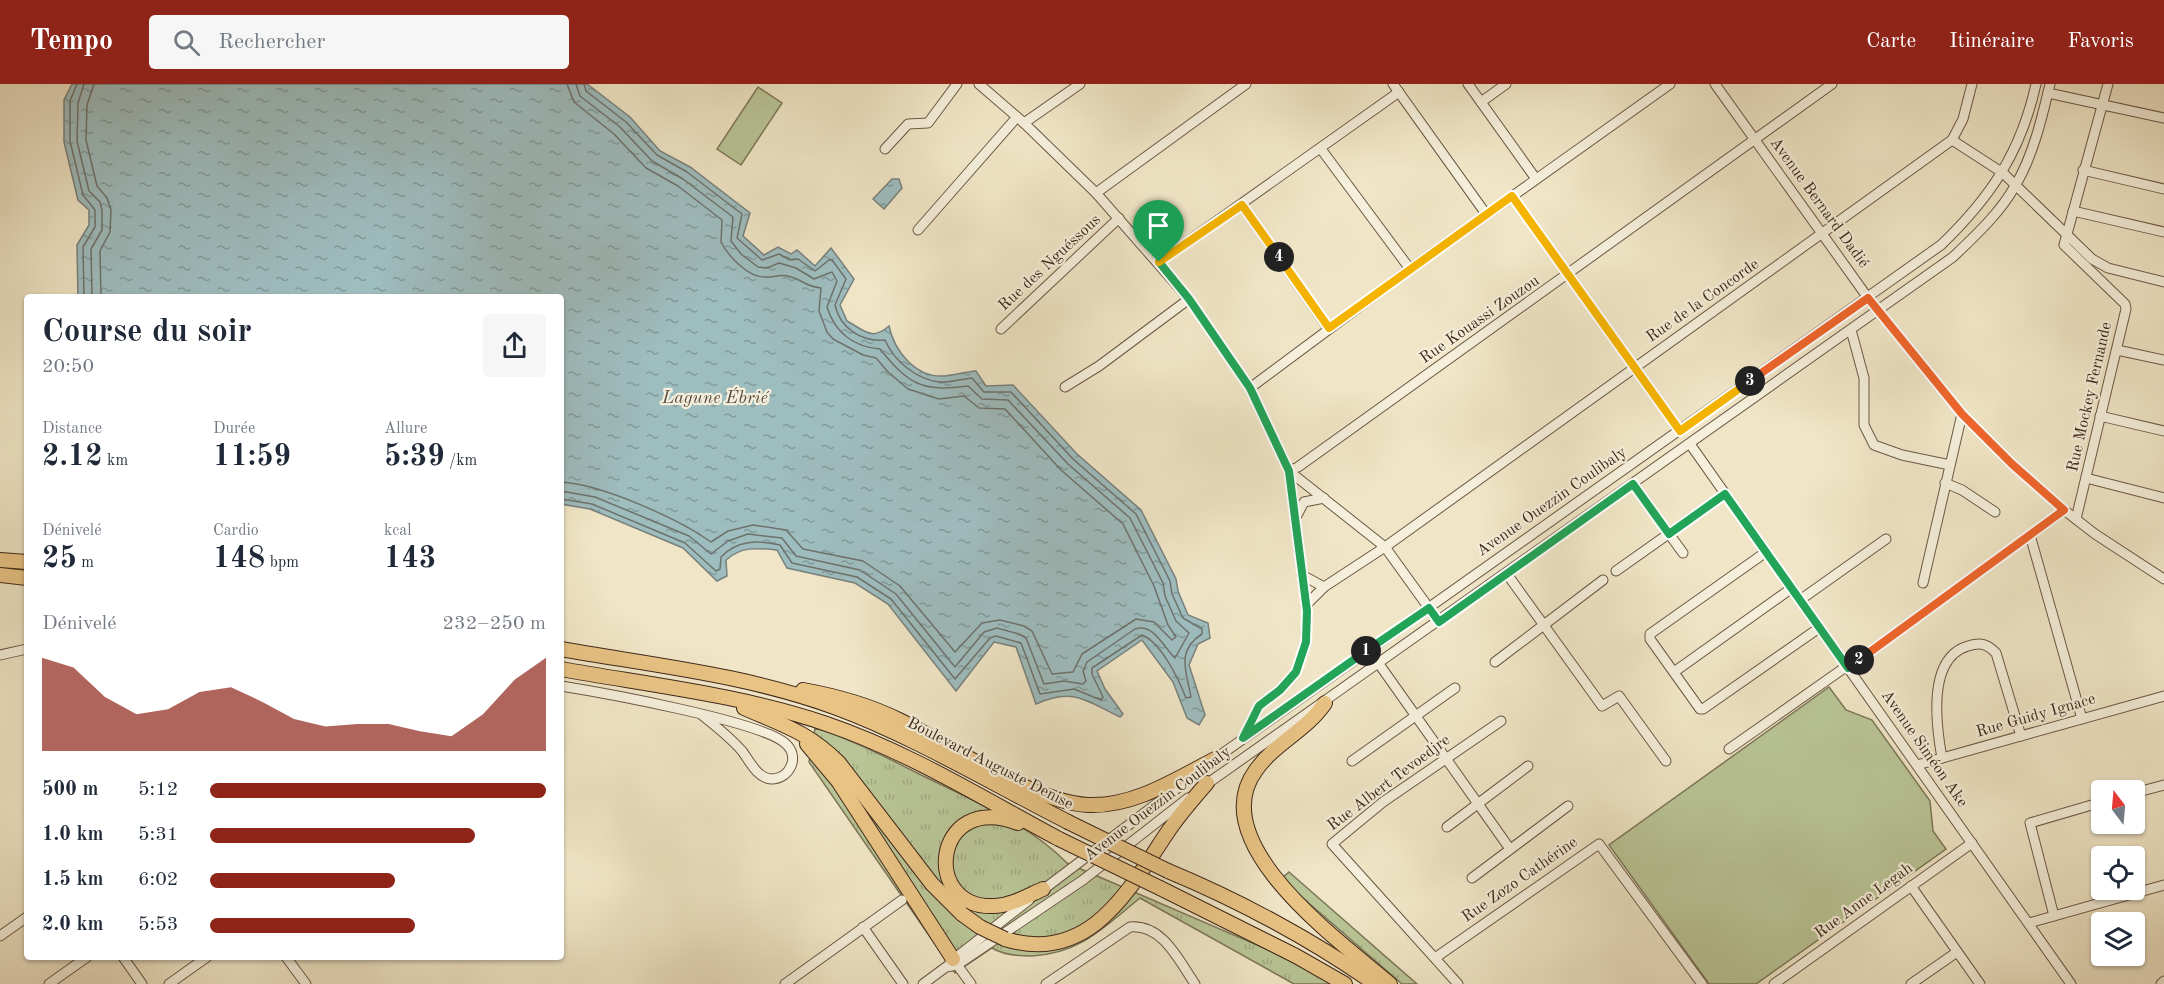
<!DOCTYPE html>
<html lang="fr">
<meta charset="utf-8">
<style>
body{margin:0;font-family:"Old Standard TT",serif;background:#f6f6f7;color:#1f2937;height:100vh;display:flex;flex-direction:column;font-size:22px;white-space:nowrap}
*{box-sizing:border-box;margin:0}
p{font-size:20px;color:#747a83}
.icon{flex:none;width:33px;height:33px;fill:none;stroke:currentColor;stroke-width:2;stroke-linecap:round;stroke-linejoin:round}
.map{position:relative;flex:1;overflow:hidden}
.details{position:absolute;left:24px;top:210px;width:540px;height:666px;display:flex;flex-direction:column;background:#fff;border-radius:6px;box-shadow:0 2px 4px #0004}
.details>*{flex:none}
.needle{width:39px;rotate:344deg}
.fabs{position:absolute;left:2091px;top:696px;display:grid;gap:12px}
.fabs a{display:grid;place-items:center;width:54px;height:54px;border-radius:6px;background:#fff;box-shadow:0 2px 4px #0004;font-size:30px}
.pin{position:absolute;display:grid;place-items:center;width:51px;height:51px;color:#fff;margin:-62px -26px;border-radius:50% 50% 50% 0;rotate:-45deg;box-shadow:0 0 6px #0007}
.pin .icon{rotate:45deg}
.km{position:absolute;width:30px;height:30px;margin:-15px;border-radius:50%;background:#222;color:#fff;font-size:16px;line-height:30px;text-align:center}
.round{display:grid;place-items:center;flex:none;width:63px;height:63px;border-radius:6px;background:#f6f6f7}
.headline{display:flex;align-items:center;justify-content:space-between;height:102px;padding:0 18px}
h1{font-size:33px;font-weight:800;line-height:45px}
.stats{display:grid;grid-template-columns:repeat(3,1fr);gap:9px;height:102px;padding:6px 18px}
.stats div{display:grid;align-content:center}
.stats b{font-size:30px;font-weight:800}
.stats small{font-size:16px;font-weight:400}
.stats p{font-size:16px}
.chart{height:168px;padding:12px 18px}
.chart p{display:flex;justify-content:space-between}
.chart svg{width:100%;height:108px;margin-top:6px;fill:#8f2418;opacity:.7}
ul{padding:0 18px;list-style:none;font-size:20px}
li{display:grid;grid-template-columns:96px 72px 1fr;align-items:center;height:45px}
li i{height:15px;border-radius:8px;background:#8f2418}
header{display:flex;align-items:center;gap:36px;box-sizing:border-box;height:84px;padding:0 30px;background:#8f2418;color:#fff}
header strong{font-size:28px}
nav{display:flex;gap:33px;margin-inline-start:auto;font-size:21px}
.search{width:420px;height:54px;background:#f6f6f7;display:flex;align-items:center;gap:15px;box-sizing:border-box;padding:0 21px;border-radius:6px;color:#747a83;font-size:22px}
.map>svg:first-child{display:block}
.grass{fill:url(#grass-tufts);stroke:#7c7658;stroke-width:1.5}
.pitch{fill:#b9c596;stroke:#7c7658;stroke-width:1.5}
.water{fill:url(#water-ripples);stroke:#78817d;stroke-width:1.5}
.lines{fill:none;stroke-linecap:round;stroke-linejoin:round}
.shore{stroke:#6e726c;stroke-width:1.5}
.minor-casing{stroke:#6b5845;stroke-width:11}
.highway-casing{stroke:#3f281a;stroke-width:16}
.minor{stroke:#f5efdb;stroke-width:9}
.highway{stroke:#e8c384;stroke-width:14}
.highway-bridge-casing{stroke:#3f281a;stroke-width:16;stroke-linecap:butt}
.highway-bridge{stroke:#e8c384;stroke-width:14}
.split-1-casing{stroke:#fff;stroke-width:12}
.split-2-casing{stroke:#fff;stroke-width:12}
.split-3-casing{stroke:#fff;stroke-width:12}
.split-4-casing{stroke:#fff;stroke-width:12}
.split-5-casing{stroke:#fff;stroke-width:12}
.split-1{stroke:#22a559;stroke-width:8}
.split-2{stroke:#22a559;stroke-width:8}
.split-3{stroke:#f0652b;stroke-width:8}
.split-4{stroke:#f5b400;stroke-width:8}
.split-5{stroke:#f5b400;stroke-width:8}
.labels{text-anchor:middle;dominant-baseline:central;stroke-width:4.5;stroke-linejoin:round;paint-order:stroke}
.street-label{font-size:16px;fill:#3f281a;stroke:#f5efdb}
.water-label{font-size:18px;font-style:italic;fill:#574d43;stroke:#f5efdb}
</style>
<header>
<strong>Tempo</strong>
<div class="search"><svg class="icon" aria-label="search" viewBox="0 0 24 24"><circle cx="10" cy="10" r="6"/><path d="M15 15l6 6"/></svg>Rechercher</div>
<nav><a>Carte</a><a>Itinéraire</a><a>Favoris</a></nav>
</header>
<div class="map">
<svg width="2164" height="900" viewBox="0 0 2164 900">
<defs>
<pattern id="grass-tufts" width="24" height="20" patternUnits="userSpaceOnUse" patternTransform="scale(1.5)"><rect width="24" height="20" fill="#b9c596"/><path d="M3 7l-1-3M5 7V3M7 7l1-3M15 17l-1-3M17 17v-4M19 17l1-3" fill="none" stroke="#a0a981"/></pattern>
<pattern id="water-ripples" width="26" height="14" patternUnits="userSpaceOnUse" patternTransform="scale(1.5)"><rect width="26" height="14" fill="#9ebdbf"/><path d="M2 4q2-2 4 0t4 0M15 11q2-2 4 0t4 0" fill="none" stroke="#829a9a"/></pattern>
</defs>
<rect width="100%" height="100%" fill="#f0e6c7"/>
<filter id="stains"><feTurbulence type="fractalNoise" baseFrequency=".00333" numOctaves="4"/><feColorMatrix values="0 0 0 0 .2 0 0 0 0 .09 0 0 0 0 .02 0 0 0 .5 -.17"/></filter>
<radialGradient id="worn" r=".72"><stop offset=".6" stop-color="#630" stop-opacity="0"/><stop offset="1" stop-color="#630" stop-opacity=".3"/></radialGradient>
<g class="grass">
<path d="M815 644C851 655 886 673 919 690 970 715 1028 739 1067 779L1294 877 1334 900H1294L1140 814C1104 843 1080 870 1032 872 1019 872 1003 871 992 864L955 889 809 678Z"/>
<polygon points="1289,788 1417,900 1402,900 1281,795"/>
</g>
<g class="pitch">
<polygon points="758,3 782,19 741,81 717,65"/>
<polygon points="1829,603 1846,626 1872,636 1930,717 1933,747 1946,765 1756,900 1709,900 1609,761"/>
</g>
<g class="water">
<path d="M72 0H587L630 33 660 67 690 83 750 129 743 152 764 171 778 163 791 170 797 166 815 182 831 164 854 195 840 221 847 237C865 247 872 257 889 242 894 266 915 294 944 292 954 291 966 288 976 287L986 302 1013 301 1077 370 1141 426 1176 495 1178 507 1188 531 1208 539 1210 554 1198 560 1189 581 1205 631 1199 641 1187 634 1173 598 1142 556 1097 587 1105 605 1123 630 1120 633C1086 617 1074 603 1036 620L1016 563 994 558 956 607 888 520 855 499 787 484 777 466C756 464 742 462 726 476L727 492 717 497 683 464 590 425 561 420V213H78L77 161 89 141V126L78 116 64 58V16Z"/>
<polygon points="892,95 899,95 902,104 884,125 873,115"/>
</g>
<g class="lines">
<g class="shore">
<polyline points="77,0 70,17 70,57 83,111 95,126 95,143 83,163 84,213"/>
<polyline points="84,0 78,19 77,57 89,107 100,118 102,126 102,146 91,165 92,213"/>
<polyline points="94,0 87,21 86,56 97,102 107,114 111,126 110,148 100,167 101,213"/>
<path d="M561 398C601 400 679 435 711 458L728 447 753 441 786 446 803 465 863 477 900 502 955 568 982 539 1000 536 1024 542 1032 547 1052 590 1073 588 1082 570 1136 535 1154 538 1172 556 1176 553 1168 541 1154 502 1123 440 1061 386 1005 325 979 324 964 312 939 315 908 305 888 288 876 274 863 271 833 255 827 248 819 227 821 204C804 202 803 196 791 193 778 189 776 194 764 193 748 193 728 172 721 158L722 136 678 102 646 84 614 50 574 18 567 0"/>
<path d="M561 407 595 413 689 452 711 470 728 457 748 450 782 454 796 472 860 486 896 510 955 583 984 548 997 544 1019 550 1026 554 1044 600 1064 597 1083 600 1086 597 1083 587 1087 578 1135 545C1154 539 1163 563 1175 574L1189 549 1176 537 1165 512 1163 499 1130 434 1068 380 1008 316 982 315 968 302C922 308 909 301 880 265 854 263 835 249 827 223L837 197 832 188 814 195 796 184 779 179 767 184 758 183 741 170 731 157 733 133 683 95 652 77 620 43 580 12 576 0"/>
<path d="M561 415 592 420 685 459 716 487 720 485 721 473C737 456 758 456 780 461L792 479 857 493 891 515 955 595 990 554 996 552 1021 559 1040 610 1074 605 1101 616 1103 613 1092 590V584L1142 551C1161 558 1179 596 1186 614L1191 613C1187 589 1175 567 1202 550V545L1183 534 1172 510 1170 497 1136 430 1073 375 1011 308H984L972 294C962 295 949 299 939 298 916 295 894 277 885 256 861 258 840 244 835 221L846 195 832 176H829L815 187 798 175 790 176 779 170 762 176 737 154 742 130 687 88 657 71 626 38 586 7 584 0"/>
</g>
<defs>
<g id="minor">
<polyline points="979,0 1024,39 1096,109 1189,215 1250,304 1289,387 1307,527 1306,558 1296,588 1280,606 1259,622 1244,653"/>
<polyline points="1393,0 1486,130"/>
<polyline points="1468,0 1536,95"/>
<polyline points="1715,0 1868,214 1962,330 2012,380 2064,426 2095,450 2164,495"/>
<polyline points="2048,9 2164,34"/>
<polyline points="1481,18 1506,0"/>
<polyline points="1024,39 1080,0"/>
<polyline points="1952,56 2003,89 2092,175 2108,184 2164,198"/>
<polyline points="885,65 908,40 928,39 957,0"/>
<polyline points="1321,65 1410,185"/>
<polyline points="2083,86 2164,105"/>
<polyline points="1096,109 1246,0"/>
<polyline points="1512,112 1680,347"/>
<polyline points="1242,121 1329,245"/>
<polyline points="2073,127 2164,148"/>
<polyline points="918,146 1017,33"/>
<polyline points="1159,178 1399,8"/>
<polyline points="1001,245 1119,134"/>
<polyline points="1851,246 1864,294 1864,341 1874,361 1902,371 1950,381"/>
<polyline points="2117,266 2164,276"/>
<polyline points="1065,303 1099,282 1189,215"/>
<polyline points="1250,304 1410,185 1670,0"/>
<polyline points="2100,332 2164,347"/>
<polyline points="1690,360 2071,900"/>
<polyline points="1289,387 1298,383 1832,0"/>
<polyline points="1289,387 1385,463 1439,538"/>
<polyline points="2086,394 2164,414"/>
<polyline points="1945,399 1962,406 1995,428"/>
<polyline points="1633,400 1683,469"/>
<polyline points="1295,435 1304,418 1324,414"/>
<polyline points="2076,435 2126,225 2125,220 2064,161 2108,0"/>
<polyline points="2030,451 2082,635"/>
<polyline points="1766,468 1650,550 1650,555 1700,625 1703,625 1819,544"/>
<polyline points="1616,487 1725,410"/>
<polyline points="1507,490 1602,622 1619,612 1666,677"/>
<polyline points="1302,491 1324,503"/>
<polyline points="1923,499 1962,330"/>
<polyline points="1800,516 1886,455"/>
<polyline points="1306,521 1324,503 1385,463 1952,56 1963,35 1972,0"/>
<polyline points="0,571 27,565"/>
<polyline points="1495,578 1603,496"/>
<polyline points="1379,580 1510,765"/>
<polyline points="1848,584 2064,426"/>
<polyline points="1674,588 1792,504"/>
<path d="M561 602C599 608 765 638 786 660 800 673 790 695 771 695 757 694 749 676 742 667 730 653 715 642 701 630"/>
<polyline points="1729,665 1847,582"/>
<path d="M1942 674C1936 641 1927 574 1968 562 1981 558 1987 560 1996 569L2021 652"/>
<path d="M1212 677 1941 161C1991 113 2021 68 2036 0"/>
<polyline points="1352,677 1455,604"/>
<polyline points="1917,681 2164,612"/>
<path d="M1204 702 1953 173C1975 152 2000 129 2015 102 2033 72 2042 34 2050 0"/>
<polyline points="2134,709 2164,701"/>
<polyline points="1447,743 1528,682"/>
<polyline points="1472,794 1568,722"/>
<polyline points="1911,802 1980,900"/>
<polyline points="1040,808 1192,693"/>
<polyline points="2054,832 2030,739 2102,718"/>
<polyline points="2029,839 2164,801"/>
<polyline points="863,843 903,900"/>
<polyline points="0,852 27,833"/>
<polyline points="123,873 142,900"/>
<polyline points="286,873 306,900"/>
<polyline points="1435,874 1599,760 1702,900"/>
<polyline points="950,878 1029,816"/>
<polyline points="955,878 971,900"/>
<polyline points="49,900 87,873"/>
<polyline points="169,900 207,873"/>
<polyline points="785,900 902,816"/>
<polyline points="923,900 946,883 957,881 1083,796 1188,714"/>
<path d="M1046 900 1130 843C1163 840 1179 877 1195 900"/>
<polyline points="1458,900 1332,760 1383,718 1501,637"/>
<polyline points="1774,900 1972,759"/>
<polyline points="1911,900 1957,868"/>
<polyline points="2161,900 2164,897"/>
</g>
<g id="highway">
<polyline points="0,476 27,478"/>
<polyline points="0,491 27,494"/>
<path d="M561 565C651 581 747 591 834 623 911 651 993 700 1068 738"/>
<path d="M561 585C650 601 742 611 827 640 909 668 984 715 1059 755"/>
<path d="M803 606C836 612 869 621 899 636 951 661 1032 718 1088 721 1134 723 1176 695 1215 675"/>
<path d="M1325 619C1307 646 1275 659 1256 686 1202 759 1341 858 1390 900"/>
<path d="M744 624C783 641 808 648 839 679L932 800 962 830"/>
<polyline points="807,660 838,697 953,875"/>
<path d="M1018 739C933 706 920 826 995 822 1012 821 1027 812 1043 805"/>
<path d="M1168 787C1238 816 1313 856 1375 900"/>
<polyline points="1160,804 1296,872 1345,900"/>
<path d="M1005 855C1089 881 1129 806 1167 749 1179 731 1193 715 1207 699"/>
</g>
</defs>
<use href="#minor" class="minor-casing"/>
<use href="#highway" class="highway-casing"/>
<use href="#minor" class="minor"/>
<use href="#highway" class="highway"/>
<defs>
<g id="highway-bridge">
<polyline points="1068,738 1168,787"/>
<polyline points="1059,755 1160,804"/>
<polyline points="962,830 980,843 1005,855"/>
</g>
</defs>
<use href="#highway-bridge" class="highway-bridge-casing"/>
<use href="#highway-bridge" class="highway-bridge"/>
</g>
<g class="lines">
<defs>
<polyline id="split-1" points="1159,178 1189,215 1250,304 1289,387 1307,527 1306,558 1296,588 1280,606 1259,622 1243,654 1366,567"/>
<polyline id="split-2" points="1366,567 1429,524 1439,538 1633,400 1669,450 1725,410 1848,584 1859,576"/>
<polyline id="split-3" points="1750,297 1868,214 1962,330 2012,380 2064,426 1859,576"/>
<polyline id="split-4" points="1279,173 1329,244 1512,112 1680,347 1750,297"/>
<polyline id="split-5" points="1159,178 1242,121 1279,173"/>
</defs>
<use href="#split-1" class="split-1-casing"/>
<use href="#split-2" class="split-2-casing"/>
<use href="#split-3" class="split-3-casing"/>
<use href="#split-4" class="split-4-casing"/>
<use href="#split-5" class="split-5-casing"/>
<use href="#split-1" class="split-1"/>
<use href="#split-2" class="split-2"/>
<use href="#split-3" class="split-3"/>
<use href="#split-4" class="split-4"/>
<use href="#split-5" class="split-5"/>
</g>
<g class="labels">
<g class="street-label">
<text transform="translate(1819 119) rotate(54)">Avenue Bernard Dadié</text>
<text transform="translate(1050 179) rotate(-43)">Rue des Nguéssous</text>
<text transform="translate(1703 217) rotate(-35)">Rue de la Concorde</text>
<text transform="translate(1480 236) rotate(-35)">Rue Kouassi Zouzou</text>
<text transform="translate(2090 313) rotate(-77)">Rue Mockey Fernande</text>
<text transform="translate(1552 418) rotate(-35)">Avenue Ouezzin Coulibaly</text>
<text transform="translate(2036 632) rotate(-16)">Rue Guidy Ignace</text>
<text transform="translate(1924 665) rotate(55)">Avenue Siméon Ake</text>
<text transform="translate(990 680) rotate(27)">Boulevard Auguste Denise</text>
<text transform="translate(1389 699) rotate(-37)">Rue Albert Tevoedjre</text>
<text transform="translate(1158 720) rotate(-37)">Avenue Ouezzin Coulibaly</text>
<text transform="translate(1520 796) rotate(-35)">Rue Zozo Cathérine</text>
<text transform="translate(1864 817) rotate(-36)">Rue Anne Legah</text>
</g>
<g class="water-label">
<text x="715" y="314">Lagune Ébrié</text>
</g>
</g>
<rect width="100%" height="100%" filter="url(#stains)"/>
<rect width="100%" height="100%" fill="url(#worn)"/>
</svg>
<div class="fabs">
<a><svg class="needle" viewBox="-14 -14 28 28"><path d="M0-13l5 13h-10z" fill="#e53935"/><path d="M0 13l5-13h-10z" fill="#747a83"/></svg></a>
<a><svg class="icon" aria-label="locate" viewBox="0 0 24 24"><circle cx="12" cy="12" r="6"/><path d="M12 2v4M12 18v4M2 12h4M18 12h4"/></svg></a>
<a><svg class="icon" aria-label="layers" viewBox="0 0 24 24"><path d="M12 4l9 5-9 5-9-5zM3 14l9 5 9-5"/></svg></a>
</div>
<div class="pin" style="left:1159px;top:178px;background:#1e9e55"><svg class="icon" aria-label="arrive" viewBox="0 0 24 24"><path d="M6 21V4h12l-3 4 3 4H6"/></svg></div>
<b class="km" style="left:1366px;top:567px">1</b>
<b class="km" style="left:1859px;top:576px">2</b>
<b class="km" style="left:1750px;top:297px">3</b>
<b class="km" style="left:1279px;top:173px">4</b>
<section class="details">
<div class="headline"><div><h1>Course du soir</h1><p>20:50</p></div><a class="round"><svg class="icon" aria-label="share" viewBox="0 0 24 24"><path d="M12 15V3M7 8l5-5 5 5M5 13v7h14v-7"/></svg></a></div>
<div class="stats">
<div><p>Distance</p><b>2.12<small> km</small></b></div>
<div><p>Durée</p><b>11:59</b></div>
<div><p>Allure</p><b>5:39<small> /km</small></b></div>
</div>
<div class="stats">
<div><p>Dénivelé</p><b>25<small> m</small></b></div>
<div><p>Cardio</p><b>148<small> bpm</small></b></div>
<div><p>kcal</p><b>143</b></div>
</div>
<div class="chart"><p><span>Dénivelé</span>232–250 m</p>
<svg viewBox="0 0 160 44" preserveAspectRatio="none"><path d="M0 44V6L10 10L20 22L30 29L40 27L50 20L60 18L70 24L80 31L90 34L100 33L110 33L120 36L130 38L140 29L150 15L160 6V44z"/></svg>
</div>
<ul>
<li><b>500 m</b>5:12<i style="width:100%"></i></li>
<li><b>1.0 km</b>5:31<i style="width:79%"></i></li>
<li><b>1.5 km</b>6:02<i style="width:55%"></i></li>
<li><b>2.0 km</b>5:53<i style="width:61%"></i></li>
</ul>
</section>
</div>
